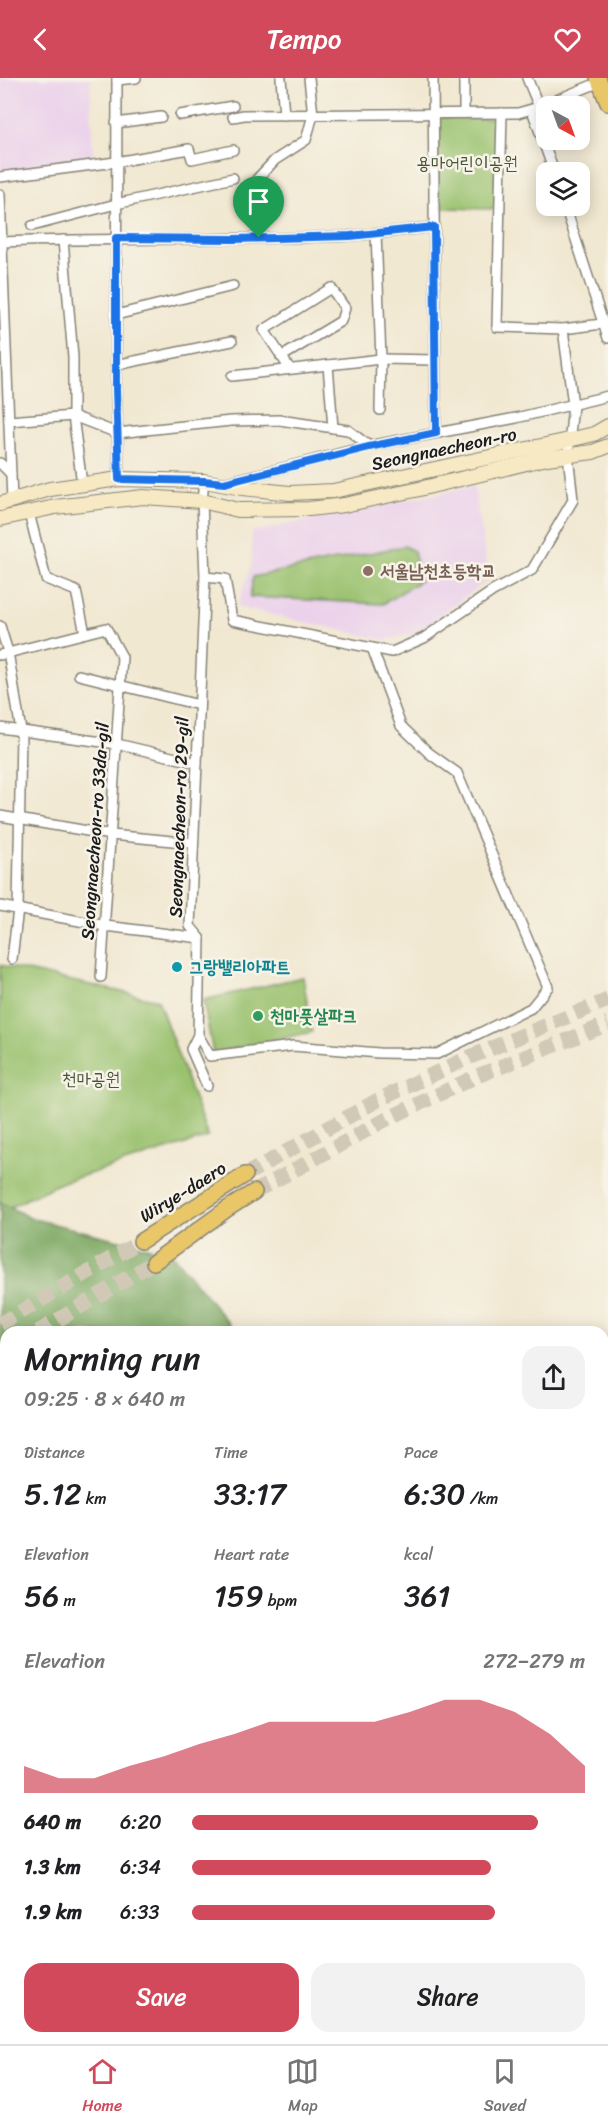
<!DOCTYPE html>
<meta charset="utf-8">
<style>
body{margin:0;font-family:Sriracha,"Poor Story",sans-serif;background:#f2f2f2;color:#202124;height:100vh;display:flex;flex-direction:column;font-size:22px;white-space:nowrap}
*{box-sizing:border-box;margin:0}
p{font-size:20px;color:#757577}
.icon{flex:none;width:33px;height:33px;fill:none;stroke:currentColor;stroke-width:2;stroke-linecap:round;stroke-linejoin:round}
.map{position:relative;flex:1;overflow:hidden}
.drawer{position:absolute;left:0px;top:1248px;width:609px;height:718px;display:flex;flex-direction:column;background:#fff;border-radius:18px 18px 0 0;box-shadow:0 3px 15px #0003}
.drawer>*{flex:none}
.needle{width:39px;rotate:139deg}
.tools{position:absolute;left:536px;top:18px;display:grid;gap:12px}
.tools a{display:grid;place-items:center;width:54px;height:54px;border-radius:12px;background:#fff;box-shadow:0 3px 15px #0003;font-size:30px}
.pin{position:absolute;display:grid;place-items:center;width:51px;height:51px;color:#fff;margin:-62px -26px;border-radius:50% 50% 50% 0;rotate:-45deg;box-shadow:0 0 6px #0007}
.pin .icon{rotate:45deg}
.round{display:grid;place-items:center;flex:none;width:63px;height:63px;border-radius:18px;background:#f2f2f2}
.overview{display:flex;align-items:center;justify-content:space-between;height:102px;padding:0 24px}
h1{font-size:33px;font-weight:600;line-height:45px}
.stats{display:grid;grid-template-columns:repeat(3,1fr);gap:9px;height:102px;padding:6px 24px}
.stats div{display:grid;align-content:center}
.stats b{font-size:30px;font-weight:600}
.stats small{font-size:16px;font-weight:400}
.stats p{font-size:16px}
.chart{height:168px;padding:12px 24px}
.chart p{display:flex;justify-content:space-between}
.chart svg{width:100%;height:108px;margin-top:6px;fill:#d1495b;opacity:.7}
.cta{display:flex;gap:12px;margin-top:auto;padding:12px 24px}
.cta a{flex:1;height:69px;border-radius:18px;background:#d1495b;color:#fff;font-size:24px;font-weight:600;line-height:69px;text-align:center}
.cta a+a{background:#f2f2f2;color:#202124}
ul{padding:0 24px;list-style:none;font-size:20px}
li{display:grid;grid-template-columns:96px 72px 1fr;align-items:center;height:45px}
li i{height:15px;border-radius:8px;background:#d1495b}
header{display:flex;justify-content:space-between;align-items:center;height:78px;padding:0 24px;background:#d1495b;color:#fff;font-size:27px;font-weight:600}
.tabs{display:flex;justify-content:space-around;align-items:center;height:84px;border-top:2px solid #e0e0e0;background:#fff;font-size:16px;color:#757577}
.tabs a{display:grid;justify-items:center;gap:3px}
.tabs .active{color:#d1495b}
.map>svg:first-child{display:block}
.built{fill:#ebd1eb}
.green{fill:#99c16d;stroke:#5a6e44;stroke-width:1.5}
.forest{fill:#7aa760;stroke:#4b623e;stroke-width:1.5}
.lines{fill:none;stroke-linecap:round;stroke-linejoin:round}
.stream{stroke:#44a9c4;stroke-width:4}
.primary-tunnel{stroke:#d1c9b6;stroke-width:15;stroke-dasharray:15 8;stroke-linecap:butt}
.street-casing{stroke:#868276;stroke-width:12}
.secondary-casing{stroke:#868276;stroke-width:16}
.primary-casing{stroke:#868276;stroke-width:18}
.street{stroke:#fff;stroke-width:9}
.secondary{stroke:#f6e9c3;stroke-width:14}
.primary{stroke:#e9c769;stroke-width:15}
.route-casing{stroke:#fff;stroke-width:12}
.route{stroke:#1a73e8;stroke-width:8}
.education-dot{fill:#8d6e63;stroke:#f7f3e8;stroke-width:2}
.culture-dot{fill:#0f9aa8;stroke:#f7f3e8;stroke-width:2}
.leisure-dot{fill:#2e9e5b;stroke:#f7f3e8;stroke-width:2}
.labels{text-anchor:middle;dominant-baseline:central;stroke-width:5;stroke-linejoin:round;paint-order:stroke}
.park-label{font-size:18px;fill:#485638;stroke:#f7f3e8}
.street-label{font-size:18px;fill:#1c1c1c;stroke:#f7f3e8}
.education-label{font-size:18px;font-weight:bold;fill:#785e54;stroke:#f7f3e8;text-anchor:start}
.culture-label{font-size:18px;font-weight:bold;fill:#0d838f;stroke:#f7f3e8;text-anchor:start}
.leisure-label{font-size:18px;font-weight:bold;fill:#27864d;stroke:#f7f3e8;text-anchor:start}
</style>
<header><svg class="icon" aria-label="back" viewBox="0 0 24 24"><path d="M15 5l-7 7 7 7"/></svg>Tempo<svg class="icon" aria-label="heart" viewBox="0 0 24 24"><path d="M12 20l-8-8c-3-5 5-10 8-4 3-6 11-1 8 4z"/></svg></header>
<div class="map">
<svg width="608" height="1966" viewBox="0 0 608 1966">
<rect width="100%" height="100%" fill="#f7f3e8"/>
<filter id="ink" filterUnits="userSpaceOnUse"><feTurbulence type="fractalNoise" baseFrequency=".0167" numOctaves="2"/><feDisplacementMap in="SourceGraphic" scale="12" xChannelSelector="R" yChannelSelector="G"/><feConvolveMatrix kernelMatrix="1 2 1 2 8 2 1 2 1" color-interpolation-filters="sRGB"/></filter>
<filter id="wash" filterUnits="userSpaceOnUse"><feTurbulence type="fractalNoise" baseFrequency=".008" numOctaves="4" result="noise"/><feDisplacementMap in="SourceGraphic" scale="24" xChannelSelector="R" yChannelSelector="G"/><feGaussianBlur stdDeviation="1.35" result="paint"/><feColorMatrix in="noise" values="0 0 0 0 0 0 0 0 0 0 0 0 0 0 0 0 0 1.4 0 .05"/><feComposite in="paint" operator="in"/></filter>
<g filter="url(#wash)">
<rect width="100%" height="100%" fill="#f1e8d1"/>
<g class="built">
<polygon points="0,0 90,0 93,79 0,99"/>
<polygon points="474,408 489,501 416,556 385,562 237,529 252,485 252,454"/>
</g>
<g class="green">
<polygon points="438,39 498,40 496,131 436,130"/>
<polygon points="404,468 414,473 420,503 383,526 250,519 253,499"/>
<polygon points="0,887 158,922 208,1059 60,1105 0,1134"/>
<polygon points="303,899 312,954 213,975 203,922"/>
</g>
<polygon class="forest" points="0,1124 30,1140 171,1175 236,1254 6,1254 6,1863 0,1866"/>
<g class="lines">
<g class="stream">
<polyline points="603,1749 608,1748"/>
<polyline points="0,1949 6,1948"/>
</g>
</g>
</g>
<g filter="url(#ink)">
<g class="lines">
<g class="primary-tunnel">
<polyline points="245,1097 378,1022 470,979 608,922"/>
<polyline points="254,1114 385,1042 477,998 608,946"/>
<polyline points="0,1246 141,1163"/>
<polyline points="38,1254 154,1184"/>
<polyline points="0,1277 6,1273"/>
</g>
<defs>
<g id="street">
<polyline points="117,0 116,311 119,401"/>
<polyline points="281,0 284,37"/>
<polyline points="433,0 436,355"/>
<polyline points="464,0 464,35"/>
<polyline points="527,0 539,29"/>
<polyline points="117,2 136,0"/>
<polyline points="532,32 554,94"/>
<polyline points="502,35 497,249 563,251 602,246"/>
<polyline points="180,37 233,28"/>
<polyline points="233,39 244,37 518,35 539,29 600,4"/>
<polyline points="116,45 161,39"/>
<polyline points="0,99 116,84 189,71 192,81 233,72"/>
<polyline points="0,116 12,423"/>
<polyline points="565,128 608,260"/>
<polyline points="32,148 116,126 233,100"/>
<polyline points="376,155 381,281 380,332"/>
<polyline points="259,160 257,101 275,82 306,62 313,37 309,0"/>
<polyline points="63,162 73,279 73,338 82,406"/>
<path d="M0 164C116 159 232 163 348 158 376 156 405 152 434 149"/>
<polyline points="116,237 233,208"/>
<polyline points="281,279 341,243 345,230 331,210 264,252 290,291"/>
<polyline points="116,287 232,263"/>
<polyline points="328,287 333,350"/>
<polyline points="232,298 381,281 435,282"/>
<polyline points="9,343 73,338 117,355 231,343 279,342 348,352 369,368"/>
<polyline points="0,385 11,396"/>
<polyline points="204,403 202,423 205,499 190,848 200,860 198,957 191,971 207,1008"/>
<polyline points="224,405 369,368 516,340 608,318"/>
<polyline points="29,435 46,501 76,513 85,555"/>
<polyline points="205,499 225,501 232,542 392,574 424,560 493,513 532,492 573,422 568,377 573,327 563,251"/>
<polyline points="0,548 8,574 21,653 18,831 12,881"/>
<polyline points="0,577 106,550 122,579 101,899"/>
<polyline points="79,597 199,627"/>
<polyline points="0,650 117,666 197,685"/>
<polyline points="0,738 111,757 193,765"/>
<polyline points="0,828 106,848 200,860"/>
<polyline points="198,957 210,978 293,968 379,975 437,976 531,930 548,909 457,695 429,675 401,648 372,570"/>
</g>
<g id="secondary">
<polyline points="0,426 50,411 119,401 204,403 242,410 290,415 333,413 569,362 594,356 608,348"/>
<polyline points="0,441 55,429 143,419 202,423 238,432 309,431 344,427 415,412 547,380 593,374 608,368"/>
<polyline points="603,1866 608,1864"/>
<polyline points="271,1966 289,1960"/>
</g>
<g id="primary">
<polyline points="598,0 608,25"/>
<polyline points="141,1163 245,1097"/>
<polyline points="154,1184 227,1131 254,1114"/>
</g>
</defs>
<use href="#street" class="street-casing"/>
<use href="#secondary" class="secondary-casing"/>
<use href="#primary" class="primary-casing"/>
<use href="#street" class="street"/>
<use href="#secondary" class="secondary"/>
<use href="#primary" class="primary"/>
</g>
</g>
<g class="lines" filter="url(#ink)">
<defs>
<polygon id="route" points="434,149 436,355 369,369 224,405 204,403 119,401 116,311 116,160 233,161 350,158"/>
</defs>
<use href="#route" class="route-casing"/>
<use href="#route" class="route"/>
</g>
<circle class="education-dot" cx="368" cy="493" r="6"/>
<circle class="culture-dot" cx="177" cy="889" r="6"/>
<circle class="leisure-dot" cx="258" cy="938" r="6"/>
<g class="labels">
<g class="park-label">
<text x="467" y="85">용마어린이공원</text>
<text x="91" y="1001">천마공원</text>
</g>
<g class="street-label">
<text transform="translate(444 371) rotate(-12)">Seongnaecheon-ro</text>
<text transform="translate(179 739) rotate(-88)">Seongnaecheon-ro 29-gil</text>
<text transform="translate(95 753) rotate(-86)">Seongnaecheon-ro 33da-gil</text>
<text transform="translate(183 1114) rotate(-32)">Wirye-daero</text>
</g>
<g class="education-label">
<text x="380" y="493">서울남천초등학교</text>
</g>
<g class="culture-label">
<text x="189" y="889">그랑밸리아파트</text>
</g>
<g class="leisure-label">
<text x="270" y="938">천마풋살파크</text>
</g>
</g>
</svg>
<div class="tools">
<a><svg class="needle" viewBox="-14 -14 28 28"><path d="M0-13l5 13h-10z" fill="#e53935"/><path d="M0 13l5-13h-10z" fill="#757577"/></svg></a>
<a><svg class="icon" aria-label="layers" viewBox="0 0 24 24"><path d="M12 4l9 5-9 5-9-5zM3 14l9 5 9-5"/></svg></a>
</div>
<div class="pin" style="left:259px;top:160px;background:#1e9e55"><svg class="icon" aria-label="arrive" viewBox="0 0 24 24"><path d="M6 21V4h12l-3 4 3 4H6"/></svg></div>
<section class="drawer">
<div class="overview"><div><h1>Morning run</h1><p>09:25 · 8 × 640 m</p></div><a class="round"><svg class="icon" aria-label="share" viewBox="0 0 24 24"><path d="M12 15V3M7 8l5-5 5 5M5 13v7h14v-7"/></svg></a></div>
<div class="stats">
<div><p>Distance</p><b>5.12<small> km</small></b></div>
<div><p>Time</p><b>33:17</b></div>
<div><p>Pace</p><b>6:30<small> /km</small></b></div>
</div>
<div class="stats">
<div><p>Elevation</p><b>56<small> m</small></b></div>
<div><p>Heart rate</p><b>159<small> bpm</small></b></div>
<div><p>kcal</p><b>361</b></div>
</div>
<div class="chart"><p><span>Elevation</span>272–279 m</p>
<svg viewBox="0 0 160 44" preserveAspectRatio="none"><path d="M0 44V33L10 38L20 38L30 33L40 29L50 24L60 20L70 15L80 15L90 15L100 15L110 11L120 6L130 6L140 11L150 20L160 33V44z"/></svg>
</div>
<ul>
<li><b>640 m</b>6:20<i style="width:88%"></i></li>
<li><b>1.3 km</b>6:34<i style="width:76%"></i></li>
<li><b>1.9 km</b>6:33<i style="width:77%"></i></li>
</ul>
<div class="cta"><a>Save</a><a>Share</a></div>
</section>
</div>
<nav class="tabs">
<a class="active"><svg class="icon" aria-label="home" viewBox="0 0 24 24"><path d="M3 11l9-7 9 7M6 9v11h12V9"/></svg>Home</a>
<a><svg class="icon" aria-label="map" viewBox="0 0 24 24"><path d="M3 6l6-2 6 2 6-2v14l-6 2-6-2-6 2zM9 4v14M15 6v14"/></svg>Map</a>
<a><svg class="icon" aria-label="saved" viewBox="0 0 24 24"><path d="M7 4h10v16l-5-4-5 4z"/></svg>Saved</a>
</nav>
